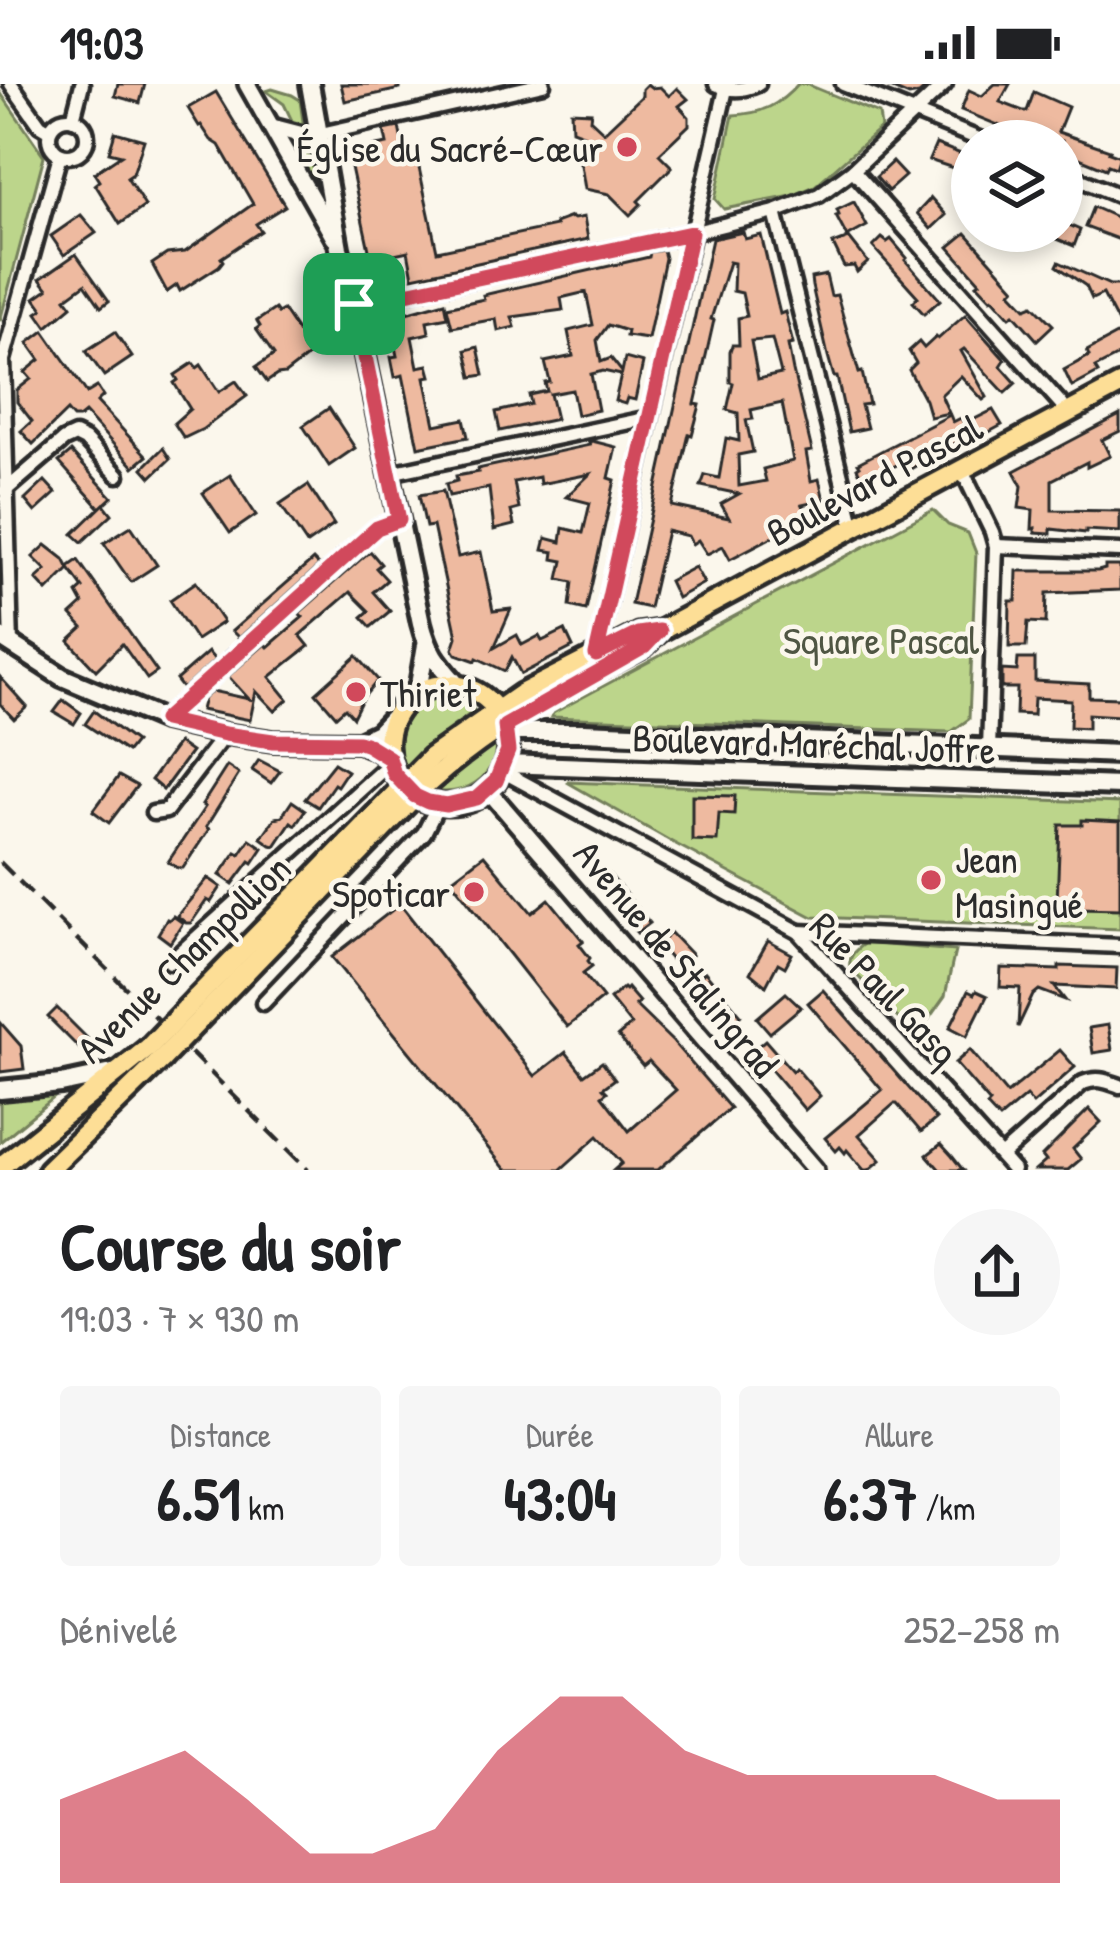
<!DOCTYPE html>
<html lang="fr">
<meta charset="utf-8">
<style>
body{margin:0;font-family:"Patrick Hand",sans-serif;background:#f6f6f6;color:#202124;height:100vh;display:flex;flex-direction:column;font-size:45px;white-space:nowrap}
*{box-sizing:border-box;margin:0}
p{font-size:39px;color:#757577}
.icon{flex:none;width:66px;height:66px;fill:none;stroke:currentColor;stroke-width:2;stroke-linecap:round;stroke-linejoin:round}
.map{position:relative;height:1086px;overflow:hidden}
.side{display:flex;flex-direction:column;background:#fff;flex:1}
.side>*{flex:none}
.controls{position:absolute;left:951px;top:36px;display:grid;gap:24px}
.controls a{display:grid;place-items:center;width:132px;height:132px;border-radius:50%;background:#fff;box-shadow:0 6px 18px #0003;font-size:60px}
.pin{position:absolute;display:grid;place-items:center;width:102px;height:102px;color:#fff;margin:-51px;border-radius:24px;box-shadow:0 6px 18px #0006}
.round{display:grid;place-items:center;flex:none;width:126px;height:126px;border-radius:63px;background:#f6f6f6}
.head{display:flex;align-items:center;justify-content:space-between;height:204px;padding:0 60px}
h1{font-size:66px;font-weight:700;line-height:90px}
.metrics{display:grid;grid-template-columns:repeat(3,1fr);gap:18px;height:204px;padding:12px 60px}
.metrics div{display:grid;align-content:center;border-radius:12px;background:#f6f6f6;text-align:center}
.metrics b{font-size:60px;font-weight:700}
.metrics small{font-size:33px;font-weight:400}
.metrics p{font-size:33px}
.chart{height:336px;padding:24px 60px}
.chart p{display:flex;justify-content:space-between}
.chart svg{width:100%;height:216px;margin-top:12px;fill:#d1495b;opacity:.7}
.status{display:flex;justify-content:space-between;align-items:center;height:84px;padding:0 60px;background:#fff;direction:ltr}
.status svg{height:33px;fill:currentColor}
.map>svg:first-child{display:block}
.green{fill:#bcd58b;stroke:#74805b;stroke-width:3}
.building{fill:#eebaa0;stroke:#2b2b2b;stroke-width:3;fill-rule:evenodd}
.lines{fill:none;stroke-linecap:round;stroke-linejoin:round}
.minor-casing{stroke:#2b2b2b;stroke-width:21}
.tertiary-casing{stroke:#2b2b2b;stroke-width:24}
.secondary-casing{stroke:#2b2b2b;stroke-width:26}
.primary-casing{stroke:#2b2b2b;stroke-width:27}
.minor{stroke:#fbf7ec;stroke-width:12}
.tertiary{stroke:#fbf7ec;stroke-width:15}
.secondary{stroke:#fbf7ec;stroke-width:16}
.primary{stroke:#fdde96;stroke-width:18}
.rail{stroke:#2b2b2b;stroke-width:4.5;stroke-dasharray:18 9;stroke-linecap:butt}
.primary-bridge-casing{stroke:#2b2b2b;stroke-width:27;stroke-linecap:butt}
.primary-bridge{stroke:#fdde96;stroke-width:18}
.route-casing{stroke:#fff;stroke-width:24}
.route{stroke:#d1495b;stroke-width:15}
.poi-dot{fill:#d1495b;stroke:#fbf7ec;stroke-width:4.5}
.labels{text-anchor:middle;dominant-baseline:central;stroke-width:9;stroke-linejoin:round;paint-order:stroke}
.poi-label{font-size:39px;fill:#2b2b2b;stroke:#fbf7ec;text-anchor:end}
.street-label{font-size:39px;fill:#2b2b2b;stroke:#fbf7ec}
.park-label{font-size:39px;fill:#4f5643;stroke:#fbf7ec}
</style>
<div class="status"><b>19:03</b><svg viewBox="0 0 49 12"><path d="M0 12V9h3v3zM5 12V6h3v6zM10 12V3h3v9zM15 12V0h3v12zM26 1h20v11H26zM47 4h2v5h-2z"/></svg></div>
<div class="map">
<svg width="1120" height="1086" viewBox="0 0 1120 1086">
<rect width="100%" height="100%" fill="#fbf7ec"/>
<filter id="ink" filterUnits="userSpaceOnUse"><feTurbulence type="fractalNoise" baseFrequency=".00833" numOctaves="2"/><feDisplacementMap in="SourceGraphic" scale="24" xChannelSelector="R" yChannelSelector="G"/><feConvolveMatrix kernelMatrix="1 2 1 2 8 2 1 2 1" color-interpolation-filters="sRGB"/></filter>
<g filter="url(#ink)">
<g class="green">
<path d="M798 0H806L879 30 881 44 815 102 792 112 724 125 715 115 733 31C761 30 780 21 798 0Z"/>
<polygon points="272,5 292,11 300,16 304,45 295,43 284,20 266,7"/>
<polygon points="0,8 44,72 0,237"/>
<polygon points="291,55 311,73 324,123 286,58"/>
<polygon points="933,426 948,441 968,449 976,469 969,635 951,648 551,633 553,629"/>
<path d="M445 608 467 612 474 627 428 661 404 683C387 646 408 616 445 608Z"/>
<path d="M490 660 498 663C493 694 465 712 435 707L432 701Z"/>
<polygon points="567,698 1120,719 1120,845 813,833 672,758"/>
<path d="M865 859 955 867 945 912 916 953 850 884C848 872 856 865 865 859Z"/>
<polygon points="59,1008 56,1012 0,1058 0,1011"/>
</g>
<g class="building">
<polygon points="118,0 145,0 140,19 115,12"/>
<polygon points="341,0 400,0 400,5 345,17"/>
<polygon points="647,0 652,4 660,3 669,12 677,4 688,15 679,22 689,33 689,41 659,70 672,83 638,117 641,120 630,131 609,110 585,105 581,81 577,76 598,53 582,52 583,50 572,46 571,27 591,28 590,35 604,48 642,12 642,5"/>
<polygon points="881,0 930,0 919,10 909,12"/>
<polygon points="995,0 1010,0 1000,18 1023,27 1027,27 1034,8 1068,23 1058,48 1110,66 1109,68 1120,72 1116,84 1108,81 1106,85 1062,67 1062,57 1037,57 961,26 969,6 982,12"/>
<polygon points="216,8 285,122 256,140 261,147 221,174 223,177 219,182 180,207 177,201 167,208 152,180 167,170 185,168 253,120 219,61 211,56 201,41 199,42 188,24"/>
<polygon points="399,43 405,72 416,70 437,167 556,142 555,139 571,133 574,135 584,133 588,155 413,193 408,167 371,175 349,74 372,69 371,63 387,60 384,46"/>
<polygon points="115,48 144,56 133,90 127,94 145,122 120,140 95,100 99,97 94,89 121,71 109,68"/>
<polygon points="936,60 966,72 959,86 929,76"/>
<polygon points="892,78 905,92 888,107 876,93"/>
<polygon points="931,114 946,131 931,145 917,129"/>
<polygon points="854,118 867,142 847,153 836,132 839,131 837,126"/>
<polygon points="1093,123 1120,135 1120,156 1085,143"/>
<polygon points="81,131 96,149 64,171 51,152"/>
<polygon points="1062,138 1080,146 1074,162 1038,147 1062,147"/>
<path d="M743 148 745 155 761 151 780 230 785 228 793 260 788 261 793 287 812 367 806 368 811 397 819 395 824 416 802 421 809 435 796 442 800 448 784 457 780 449 730 475 723 462 707 470 698 456 692 460 688 452 667 447 649 524 631 520 712 155ZM729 178 734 179 733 207 742 209 747 232 738 234 739 261H732L730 267V298L733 299 727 326 738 329 739 357 726 354 719 394 705 391 701 402 739 410 721 420 729 434 672 422 689 350 692 351 700 321 695 320 714 236 711 235ZM772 255 781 290 758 295 751 257ZM782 319 793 377 763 385 766 397 739 402 738 371 753 368 746 336 753 335 751 326Z"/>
<polygon points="966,149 1015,204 1011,208 1026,224 1033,221 1053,241 1037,256 1014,230 1010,233 993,214 991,215 977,200 980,198 949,163"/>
<polygon points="849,154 868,178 857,188 854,182 844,183 833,160"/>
<polygon points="882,154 887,158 891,155 907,174 905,176 940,216 924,230 913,218 918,213 873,163"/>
<polygon points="663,166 665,174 648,255 626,252 627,247 608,241 597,256 601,278 611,274 622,288 625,274 643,279 635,316 627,314 625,320 615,317 621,291 603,287 591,290 598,326 577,331 572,306 550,310 556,335 500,347 496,328 531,320 529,311 547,307 545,299 550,298 545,278 573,272 568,247 593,241 586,208 561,214 563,226 512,233 515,243 498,247 496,235 452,243 447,223 484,215 483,211 649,173 650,168"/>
<polygon points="76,170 109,217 101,223 85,200 66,214 72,222 47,243 37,229 43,225 35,214 48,205 40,195"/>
<polygon points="1059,178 1110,201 1120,201 1120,243 1103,210 1092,215 1086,202 1057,182"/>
<polygon points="826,191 831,212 837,211 859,289 862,288 869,320 861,321 867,344 849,348 837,293 834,293 828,272 812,202 811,194"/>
<polygon points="445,218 448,233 427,237 429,249 412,253 418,283 428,281 431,292 425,293 435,341 464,335 468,353 418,363 403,291 395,293 391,273 397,272 387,224 405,220 406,229"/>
<polygon points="275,225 278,229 283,226 300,251 319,241 329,256 285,290 277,291 267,298 256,283 274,271 256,245 260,242 257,237"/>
<polygon points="965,231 1005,276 1001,282 1016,299 1005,309 964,265 961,267 987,313 983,316 961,292 941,311 949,329 930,333 925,316 909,286 916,279 909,267 919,258 924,264 936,253 938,255"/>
<polygon points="44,247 87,309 97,303 103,312 97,318 147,372 134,383 85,329 79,334 73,334 67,327 33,360 21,347 32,337 17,318 17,306 31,295 25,288 40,276 28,259"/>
<polygon points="115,248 132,273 104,292 86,267"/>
<polygon points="1120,249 1120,271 1095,284 1098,289 1072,303 1064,286 1089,272 1087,267"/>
<polygon points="478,263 484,291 472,293 466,266"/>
<polygon points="193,279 197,284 201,281 219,308 236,297 247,312 203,345 184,354 174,339 190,325 174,299 178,296 175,291"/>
<polygon points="329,324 355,364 329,382 303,342"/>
<polygon points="993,326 1002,341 978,354 969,338"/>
<polygon points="950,331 953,338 961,334 970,350 907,387 901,379 864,397 857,384 860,382 858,379"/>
<polygon points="1120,331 1120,347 1102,356 1110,372 1087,383 1087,378 1052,396 1052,426 1120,427 1120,448 1086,446 1086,449 1051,445 1051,450 1035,449 1035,444 1032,445 1033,426 1019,424 1022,402 1014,387"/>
<polygon points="592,357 616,363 609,394 615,396 586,526 570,522 573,498 559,495 563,477 553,475 554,468 543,466 546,454 561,458 563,444 583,449 590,419 566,413 590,390 540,400 539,393 514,398 519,425 511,427 514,441 494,446 489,404 449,412 446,400 457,397 456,392 478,388 477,385 590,361 589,358"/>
<polygon points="163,364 170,375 151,393 143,384"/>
<polygon points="71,368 112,413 100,424 59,378"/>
<polygon points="230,391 256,431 230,449 203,409"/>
<polygon points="45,397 56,409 35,428 25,416"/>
<polygon points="308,401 334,441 307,460 280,420"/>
<polygon points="443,407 458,473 481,468 493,527 511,525 494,564 517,551 522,561 539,552 542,557 565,546 573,563 521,590 512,573 505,587 477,574 476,577 456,570 453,565 457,553 433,442 426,443 419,411"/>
<polygon points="104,420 112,430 82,458 73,450"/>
<polygon points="131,442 157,481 131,498 104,459"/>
<polygon points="46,461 64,475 69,485 47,507 36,495 46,486 33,473"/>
<polygon points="370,467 381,480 376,484 387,496 373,508 390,527 371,543 362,533 369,527 350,508 300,551 309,562 270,593 288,615 275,627 256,607 250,636 201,626 204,614 212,607 249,615 228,592 265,560 268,563 303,533 299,529"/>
<polygon points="78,476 157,588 147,595 122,560 96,586 69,557 83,544 71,531 83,520 77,509 83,504 68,483"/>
<polygon points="313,476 319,482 239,554 232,547"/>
<polygon points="1105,482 1120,482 1120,506 1047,509 1046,539 1028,538 1026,563 1009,563 1010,517 1016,517 1017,487 1098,487 1105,485"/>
<polygon points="695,483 704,499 677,514 669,497"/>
<polygon points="196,498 223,538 196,556 170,516"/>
<polygon points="208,568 215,576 183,605 176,596"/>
<polygon points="357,572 378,596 362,615 353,633 345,624 336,632 316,609"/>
<polygon points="1018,575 1035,575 1035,597 1089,600 1089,613 1120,614 1120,632 1088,630 1088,644 1070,643 1071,616 1034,614 1033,631 1016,630 1017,604 1002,604 1002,586 1017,587"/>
<polygon points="0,593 27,623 14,635 0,620"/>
<polygon points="63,616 81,629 74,640 54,628"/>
<polygon points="94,627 135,658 127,668 85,640"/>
<polygon points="178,659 191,668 163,706 151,696"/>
<polygon points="259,676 280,687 271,699 252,686"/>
<polygon points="334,679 347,687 337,702 334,700 318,723 305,715"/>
<polygon points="227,682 239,690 206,743 209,745 183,784 178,784 168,778 205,723 202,721"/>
<polygon points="119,692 137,702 109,739 93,727"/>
<polygon points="692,711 735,712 734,730 719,729 717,757 692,756"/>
<polygon points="292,717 305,726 295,741 291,738 275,762 271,761 261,754 275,734 282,732"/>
<polygon points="1082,736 1120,738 1120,825 1079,824 1079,820 1057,819 1060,741 1082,741"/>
<polygon points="250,755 263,764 253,779 250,777 233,800 220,791 236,768 240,770"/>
<polygon points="484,771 532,829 549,815 583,857 579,860 590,874 588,877 592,882 583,889 603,914 567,943 451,796"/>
<polygon points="609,790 650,839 637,849 596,801"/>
<polygon points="208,794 221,803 211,818 207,816 191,839 186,839 177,832"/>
<polygon points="400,820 535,992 566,968 584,991 602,978 615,995 603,1004 607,1008 602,1012 629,1047 676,1006 649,977 643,982 618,952 631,941 610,915 623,904 625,906 627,904 639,918 635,921 673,958 730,1024 658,1086 614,1086 622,1079 598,1052 560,1086 506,1086 332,873"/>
<polygon points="173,832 183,839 170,859 158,850 167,835 169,836"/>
<polygon points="671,849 692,871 677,883 662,865 664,863 660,858"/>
<polygon points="768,857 792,870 785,883 778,879 766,902 750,889"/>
<polygon points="1059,882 1117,884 1116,905 1054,902 1065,916 1039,906 1033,911 1018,943 1020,904 1000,903 1001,884 1059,886"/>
<polygon points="705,888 741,931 728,943 691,900"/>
<polygon points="823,906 936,1035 921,1048 897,1020 894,1020 859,1051 881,1076 869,1086 864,1086 847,1066 845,1069 840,1063 836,1067 825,1054 882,1006 808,919"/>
<polygon points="968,907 974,910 976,907 987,912 967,952 950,943"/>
<polygon points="786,909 801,923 770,949 757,934"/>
<polygon points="57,924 93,960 84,969 48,933"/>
<polygon points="0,938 21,962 24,985 0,988"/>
<polygon points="1108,941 1112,966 1093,969 1089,944"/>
<polygon points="765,956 792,987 796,984 820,1012 805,1026 768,982 764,985 750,969"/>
<polygon points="970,966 1007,1010 1060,966 1075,983 1033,1020 1026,1012 999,1035 987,1022 990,1019 955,979"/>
<polygon points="1089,1025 1101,1038 1073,1065 1081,1075 1068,1086 1036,1086 1046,1077 1042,1072"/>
<polygon points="941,1060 952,1072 963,1086 940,1086 927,1071"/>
</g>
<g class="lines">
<defs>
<g id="minor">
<polyline points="11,0 40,41 50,47"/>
<path d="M716 0C731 7 742 7 758 0"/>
<polyline points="843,0 984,57"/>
<circle cx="68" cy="53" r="19"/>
<polyline points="73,35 82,0"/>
<polyline points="321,50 543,0"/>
<polyline points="853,86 1062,321 1066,330"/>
<polyline points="1062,88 1120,112"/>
<polyline points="775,128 854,444"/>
<polyline points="354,220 691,149 775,128 819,111 853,86 945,0"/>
<polyline points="962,386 992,448 996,462 989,665"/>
<polyline points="390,389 649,334"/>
<polyline points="5,407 64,356 75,351 85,356 118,391"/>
<polyline points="996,462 1120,467"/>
<polyline points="11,562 3,276 60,71"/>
<polyline points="596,571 726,5"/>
<polyline points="164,636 377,444 399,436"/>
<polyline points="502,687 799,848 1013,1086"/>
<polyline points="153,729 166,727 225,650"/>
<polyline points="799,848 1120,862"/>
<polyline points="170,878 390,679"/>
<polyline points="263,919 424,749 438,721"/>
<path d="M1001 1072 1083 999C1098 993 1106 997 1120 1002"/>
</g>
<g id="tertiary">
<polyline points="247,0 334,154"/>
<polyline points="272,43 307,52 321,50"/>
<polyline points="488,706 815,1086"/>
</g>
<g id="secondary">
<path d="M310 0 339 164 354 220 421 539C429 570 437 578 458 602"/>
<polyline points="0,553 62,593 164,636 225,650 273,657 359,658 374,664 389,674"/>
<polyline points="414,611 419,601 426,561"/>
<polyline points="507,648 584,648 1120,670"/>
<polyline points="359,658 378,649 396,630"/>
<polyline points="505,680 1120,702"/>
<polyline points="0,1006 61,1000 117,988"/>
</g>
<g id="primary">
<circle cx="448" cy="661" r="60"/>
<polyline points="196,914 431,673 521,610 638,550 660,547"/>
<path d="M209 926 415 712C478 649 564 603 643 563L660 547 1120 301"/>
<polyline points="0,1083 148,964"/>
<polyline points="48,1086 162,975"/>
</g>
</defs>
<use href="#minor" class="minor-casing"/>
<use href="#tertiary" class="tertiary-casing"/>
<use href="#secondary" class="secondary-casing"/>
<use href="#primary" class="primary-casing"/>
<use href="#minor" class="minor"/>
<use href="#tertiary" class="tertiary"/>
<use href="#secondary" class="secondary"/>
<use href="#primary" class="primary"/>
<polyline class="rail" points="0,778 308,1086"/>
<defs>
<g id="primary-bridge">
<polyline points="148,964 196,914"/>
<polyline points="162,975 209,926"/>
</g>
</defs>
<use href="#primary-bridge" class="primary-bridge-casing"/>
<use href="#primary-bridge" class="primary-bridge"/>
</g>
</g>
<g class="lines" filter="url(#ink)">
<defs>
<polygon id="route" points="691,149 596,571 638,550 659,547 644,563 505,642 508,667 496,697 477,714 446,721 428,718 415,712 394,690 389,674 368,661 359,658 273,657 225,650 164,636 377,444 399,436 354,220"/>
</defs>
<use href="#route" class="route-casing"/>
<use href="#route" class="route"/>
</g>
<g class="poi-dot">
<circle cx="627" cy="63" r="12"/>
<circle cx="356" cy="608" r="12"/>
<circle cx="931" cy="796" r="12"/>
<circle cx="474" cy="808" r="12"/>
</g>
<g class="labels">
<g class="poi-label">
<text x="603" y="63">Église du Sacré-Cœur</text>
<text x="380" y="608" text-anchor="start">Thiriet</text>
<text x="955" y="774" text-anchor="start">Jean<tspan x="955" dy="45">Masingué</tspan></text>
<text x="450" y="808">Spoticar</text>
</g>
<g class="street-label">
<text transform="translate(874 395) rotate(-28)">Boulevard Pascal</text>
<text transform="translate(814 659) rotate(2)">Boulevard Maréchal Joffre</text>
<text transform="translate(183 874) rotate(-44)">Avenue Champollion</text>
<text transform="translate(677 874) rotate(50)">Avenue de Stalingrad</text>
<text transform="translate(885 904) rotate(46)">Rue Paul Gasq</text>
</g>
<g class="park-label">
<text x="881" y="555">Square Pascal</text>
</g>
</g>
</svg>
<div class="controls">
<a><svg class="icon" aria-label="layers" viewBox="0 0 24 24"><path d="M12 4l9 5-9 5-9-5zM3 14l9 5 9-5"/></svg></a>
</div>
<div class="pin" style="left:354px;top:220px;background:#1e9e55"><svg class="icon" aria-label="arrive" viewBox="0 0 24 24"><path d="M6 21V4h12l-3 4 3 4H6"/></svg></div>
</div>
<section class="side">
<div class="head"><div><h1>Course du soir</h1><p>19:03 · 7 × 930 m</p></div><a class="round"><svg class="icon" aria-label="share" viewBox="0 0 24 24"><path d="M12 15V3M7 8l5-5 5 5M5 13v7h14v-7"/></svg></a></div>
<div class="metrics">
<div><p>Distance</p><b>6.51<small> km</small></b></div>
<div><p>Durée</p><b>43:04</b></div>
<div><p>Allure</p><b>6:37<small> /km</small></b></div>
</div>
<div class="chart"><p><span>Dénivelé</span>252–258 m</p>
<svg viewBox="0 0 160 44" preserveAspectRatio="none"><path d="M0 44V27L10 22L20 17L30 27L40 38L50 38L60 33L70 17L80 6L90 6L100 17L110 22L120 22L130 22L140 22L150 27L160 27V44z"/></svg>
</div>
</section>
